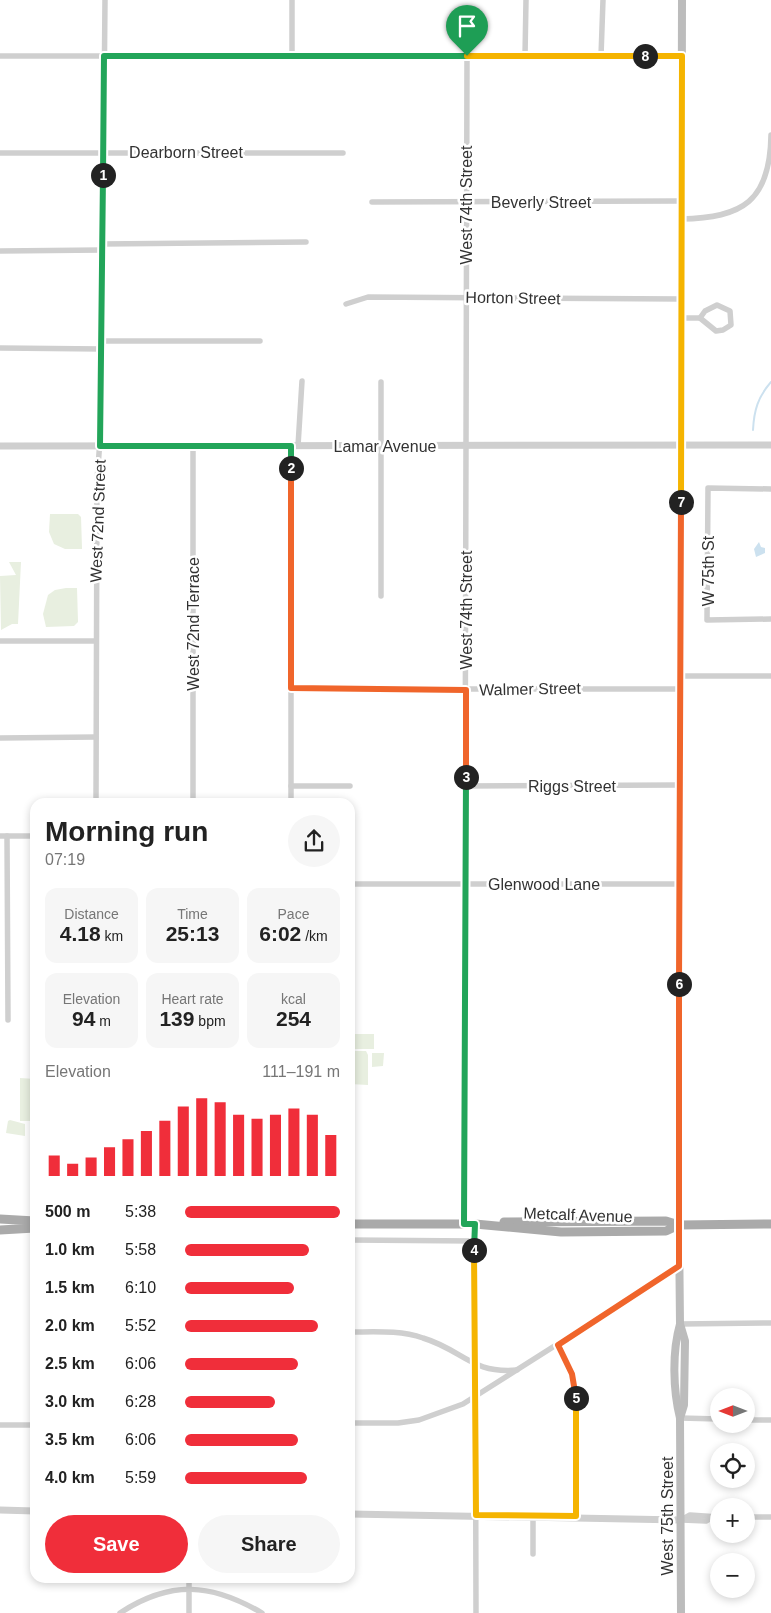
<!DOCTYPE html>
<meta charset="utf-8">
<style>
body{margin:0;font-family:Arial,sans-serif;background:#f6f6f6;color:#222;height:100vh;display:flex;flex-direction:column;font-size:19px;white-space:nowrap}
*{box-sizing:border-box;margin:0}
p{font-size:16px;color:#767676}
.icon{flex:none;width:28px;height:28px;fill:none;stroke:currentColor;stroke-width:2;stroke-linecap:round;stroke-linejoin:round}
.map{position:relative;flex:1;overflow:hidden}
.side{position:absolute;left:30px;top:798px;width:325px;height:785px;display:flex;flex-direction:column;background:#fff;border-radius:15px;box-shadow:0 2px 8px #0003}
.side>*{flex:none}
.needle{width:32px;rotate:270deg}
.buttons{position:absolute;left:710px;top:1388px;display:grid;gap:10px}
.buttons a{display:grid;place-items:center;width:45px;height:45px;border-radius:50%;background:#fff;box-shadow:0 2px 8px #0003;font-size:25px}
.pin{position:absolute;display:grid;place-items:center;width:42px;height:42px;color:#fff;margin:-51px -21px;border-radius:50% 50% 50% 0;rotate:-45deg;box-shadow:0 0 5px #0007}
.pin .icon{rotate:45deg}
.km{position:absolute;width:25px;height:25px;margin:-12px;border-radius:50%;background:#222;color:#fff;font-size:14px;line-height:25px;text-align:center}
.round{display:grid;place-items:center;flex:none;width:52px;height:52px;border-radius:26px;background:#f6f6f6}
.summary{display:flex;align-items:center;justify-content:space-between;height:85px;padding:0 15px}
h1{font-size:28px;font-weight:800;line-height:38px}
.stats{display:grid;grid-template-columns:repeat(3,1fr);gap:8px;height:85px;padding:5px 15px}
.stats div{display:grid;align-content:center;border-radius:12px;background:#f6f6f6;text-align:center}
.stats b{font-size:21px;font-weight:800}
.stats small{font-size:14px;font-weight:400}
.stats p{font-size:14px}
.chart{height:140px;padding:10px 15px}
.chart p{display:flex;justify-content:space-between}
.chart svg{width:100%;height:90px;margin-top:5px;stroke:#f02e3a;stroke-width:6}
.primary-button{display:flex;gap:10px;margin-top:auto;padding:10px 15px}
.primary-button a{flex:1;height:58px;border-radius:30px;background:#f02e3a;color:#fff;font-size:20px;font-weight:800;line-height:58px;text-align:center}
.primary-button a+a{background:#f6f6f6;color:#222}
ul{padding:0 15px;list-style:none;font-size:16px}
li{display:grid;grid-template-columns:80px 60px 1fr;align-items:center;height:38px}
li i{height:12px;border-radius:6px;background:#f02e3a}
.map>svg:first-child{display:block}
.green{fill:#e8efe0}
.water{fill:#cce1ef}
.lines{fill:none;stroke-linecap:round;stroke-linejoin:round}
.stream{stroke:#cce1ef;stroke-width:2}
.minor{stroke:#cfcfcf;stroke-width:5.5}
.tertiary{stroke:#cfcfcf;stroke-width:7}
.secondary{stroke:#bcbcbc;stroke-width:8}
.primary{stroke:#aaa;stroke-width:9}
.split-1-casing{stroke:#fff;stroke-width:10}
.split-2-casing{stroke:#fff;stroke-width:10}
.split-3-casing{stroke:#fff;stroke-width:10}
.split-4-casing{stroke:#fff;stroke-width:10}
.split-5-casing{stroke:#fff;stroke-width:10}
.split-6-casing{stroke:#fff;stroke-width:10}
.split-7-casing{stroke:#fff;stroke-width:10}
.split-8-casing{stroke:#fff;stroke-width:10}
.split-9-casing{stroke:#fff;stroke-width:10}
.split-1{stroke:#22a559;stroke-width:6}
.split-2{stroke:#22a559;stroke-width:6}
.split-3{stroke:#f0652b;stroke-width:6}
.split-4{stroke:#22a559;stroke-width:6}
.split-5{stroke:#f5b400;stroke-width:6}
.split-6{stroke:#f0652b;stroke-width:6}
.split-7{stroke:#f0652b;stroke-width:6}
.split-8{stroke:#f5b400;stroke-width:6}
.split-9{stroke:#f5b400;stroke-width:6}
.labels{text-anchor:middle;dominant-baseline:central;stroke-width:5;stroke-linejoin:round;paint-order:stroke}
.street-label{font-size:16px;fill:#323232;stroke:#fff}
</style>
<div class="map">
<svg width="771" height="1613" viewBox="0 0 771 1613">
<rect width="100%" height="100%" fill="#fff"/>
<g class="green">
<polygon points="50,514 78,514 81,517 82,549 65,549 54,544 49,532"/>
<polygon points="9,562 21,562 18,624 12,624 1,630 0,576 16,575"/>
<polygon points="66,588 77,588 78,622 74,626 46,627 43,614 48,595 55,590"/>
<rect x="350" y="1034" width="24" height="15"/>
<polygon points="350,1051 366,1051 368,1055 368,1085 350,1084"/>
<polygon points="372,1053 384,1053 383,1066 372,1067"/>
<polygon points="20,1078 35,1079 35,1121 20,1121"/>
<rect x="350" y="1087" width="5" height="78"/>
<polygon points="10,1120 25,1124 25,1136 6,1133 8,1121"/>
</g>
<polygon class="water" points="759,542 761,547 765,548 765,553 756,557 754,549"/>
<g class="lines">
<path class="stream" d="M753 430C754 410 758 397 771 382"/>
<g class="minor">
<polyline points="292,0 292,56"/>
<polyline points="0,56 681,56"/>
<polyline points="525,56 526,0"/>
<polyline points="601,56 603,0"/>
<polyline points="0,153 343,153"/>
<polyline points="372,202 681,201"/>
<path d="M681 219C743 218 770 201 771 135"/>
<polyline points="102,244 306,242"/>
<polyline points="0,251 102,250"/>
<polyline points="346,304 368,297 681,299"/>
<polygon points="717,305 730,311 731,325 723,330 716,331 700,318 705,311"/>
<polyline points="681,318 700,318"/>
<polyline points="102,341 260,341"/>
<polyline points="0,348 102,349"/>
<polyline points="298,446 302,381"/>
<polyline points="771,489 708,488 707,620 771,619"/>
<polyline points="381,596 381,382"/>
<polyline points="0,641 95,641"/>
<polyline points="680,676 771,676"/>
<polyline points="291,689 680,689"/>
<polyline points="0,738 96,737"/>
<polyline points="291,786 350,786"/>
<polyline points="465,786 680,785"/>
<polyline points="96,802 97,481 101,426 105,0"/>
<polyline points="193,802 193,446"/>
<polyline points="291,802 291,446"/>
<polyline points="0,836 35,836"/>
<polyline points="7,836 8,1020"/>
<polyline points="350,884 679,884"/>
<polyline points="464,1224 467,56"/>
<polyline points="475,1224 476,1613"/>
<polyline points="350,1240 474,1241"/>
<polyline points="680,1324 771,1323"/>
<path d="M350 1332C375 1332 400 1330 423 1338 463 1350 471 1374 517 1370"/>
<polyline points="558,1345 570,1367 576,1391 576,1516"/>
<polyline points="680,1418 719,1419"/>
<polyline points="746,1420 771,1420"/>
<polyline points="350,1423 398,1423 419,1420 463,1404 679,1267"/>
<polyline points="0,1425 35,1425"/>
<polyline points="746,1517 771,1517"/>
<polyline points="681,1520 690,1515 719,1517"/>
<polyline points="682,1520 706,1521 713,1517"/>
<polyline points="533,1554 533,1516"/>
<path d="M120 1613C171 1580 211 1583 262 1613"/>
<polyline points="189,1613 189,1578"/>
</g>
<g class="tertiary">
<polyline points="0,446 771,445"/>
<polyline points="0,1510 35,1511"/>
<polyline points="350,1514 681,1520"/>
</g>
<g class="secondary">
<path d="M680 1324C672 1352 673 1390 680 1418L681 1613"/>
<polyline points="680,1418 684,1405 685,1341 680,1324 679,1225 682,0"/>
</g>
<g class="primary">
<polyline points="0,1219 35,1221"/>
<polyline points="504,1222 666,1221 679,1225 771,1224"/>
<polyline points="350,1224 475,1224 561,1232 666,1231 679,1225"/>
<polyline points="0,1230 35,1228"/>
</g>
</g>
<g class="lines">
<defs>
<polyline id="split-1" points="103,175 104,56 467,56"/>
<polyline id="split-2" points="103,175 100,446 291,446 291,468"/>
<polyline id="split-3" points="291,468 291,688 466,690 466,777"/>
<polyline id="split-4" points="466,777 464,1224 475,1224 474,1250"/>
<polyline id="split-5" points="474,1250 476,1515 576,1516 576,1398"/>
<polyline id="split-6" points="576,1398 572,1374 558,1345 679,1266 679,984"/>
<polyline id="split-7" points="679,984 681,502"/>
<polyline id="split-8" points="645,56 682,56 681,502"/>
<polyline id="split-9" points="467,56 645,56"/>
</defs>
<use href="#split-1" class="split-1-casing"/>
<use href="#split-2" class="split-2-casing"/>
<use href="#split-3" class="split-3-casing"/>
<use href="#split-4" class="split-4-casing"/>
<use href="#split-5" class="split-5-casing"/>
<use href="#split-6" class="split-6-casing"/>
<use href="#split-7" class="split-7-casing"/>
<use href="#split-8" class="split-8-casing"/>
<use href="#split-9" class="split-9-casing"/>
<use href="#split-1" class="split-1"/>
<use href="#split-2" class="split-2"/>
<use href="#split-3" class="split-3"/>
<use href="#split-4" class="split-4"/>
<use href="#split-5" class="split-5"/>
<use href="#split-6" class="split-6"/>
<use href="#split-7" class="split-7"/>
<use href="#split-8" class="split-8"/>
<use href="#split-9" class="split-9"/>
</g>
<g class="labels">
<g class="street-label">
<text x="186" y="152">Dearborn Street</text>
<text x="541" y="202">Beverly Street</text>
<text transform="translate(466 205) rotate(-90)">West 74th Street</text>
<text transform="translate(513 298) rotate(1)">Horton Street</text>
<text x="385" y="446">Lamar Avenue</text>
<text transform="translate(98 521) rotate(-88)">West 72nd Street</text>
<text transform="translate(708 571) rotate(-90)">W 75th St</text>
<text transform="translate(466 610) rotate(-90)">West 74th Street</text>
<text transform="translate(193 624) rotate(-90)">West 72nd Terrace</text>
<text transform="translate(530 689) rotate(-1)">Walmer Street</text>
<text x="572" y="786">Riggs Street</text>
<text x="544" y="884">Glenwood Lane</text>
<text transform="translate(578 1215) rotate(2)">Metcalf Avenue</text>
<text transform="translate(667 1516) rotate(-90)">West 75th Street</text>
</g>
</g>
</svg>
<div class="buttons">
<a><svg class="needle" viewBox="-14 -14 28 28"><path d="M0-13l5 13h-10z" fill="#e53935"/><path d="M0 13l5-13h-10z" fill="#767676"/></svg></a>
<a><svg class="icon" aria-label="locate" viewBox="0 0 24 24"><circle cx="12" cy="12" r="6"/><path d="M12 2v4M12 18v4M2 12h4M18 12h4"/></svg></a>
<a>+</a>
<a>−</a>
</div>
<div class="pin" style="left:467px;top:56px;background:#1e9e55"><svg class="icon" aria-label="arrive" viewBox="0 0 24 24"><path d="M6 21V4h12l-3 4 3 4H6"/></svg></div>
<b class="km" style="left:103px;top:175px">1</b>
<b class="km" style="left:291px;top:468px">2</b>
<b class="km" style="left:466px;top:777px">3</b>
<b class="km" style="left:474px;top:1250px">4</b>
<b class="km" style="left:576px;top:1398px">5</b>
<b class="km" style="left:679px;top:984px">6</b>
<b class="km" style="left:681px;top:502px">7</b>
<b class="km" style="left:645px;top:56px">8</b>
<section class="side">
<div class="summary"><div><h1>Morning run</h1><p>07:19</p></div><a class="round"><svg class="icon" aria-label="share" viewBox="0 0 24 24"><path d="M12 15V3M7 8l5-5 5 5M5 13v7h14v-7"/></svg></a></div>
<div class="stats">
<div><p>Distance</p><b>4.18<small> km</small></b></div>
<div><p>Time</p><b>25:13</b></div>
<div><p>Pace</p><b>6:02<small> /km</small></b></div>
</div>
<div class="stats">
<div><p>Elevation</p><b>94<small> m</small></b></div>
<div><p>Heart rate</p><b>139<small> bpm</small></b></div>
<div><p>kcal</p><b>254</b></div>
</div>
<div class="chart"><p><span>Elevation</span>111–191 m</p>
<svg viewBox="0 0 160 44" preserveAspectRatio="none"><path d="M5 44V34M15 44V38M25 44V35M35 44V30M45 44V26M55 44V22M65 44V17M75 44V10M85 44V6M95 44V8M105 44V14M115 44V16M125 44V14M135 44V11M145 44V14M155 44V24"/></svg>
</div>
<ul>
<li><b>500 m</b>5:38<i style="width:100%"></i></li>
<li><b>1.0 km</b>5:58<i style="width:80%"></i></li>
<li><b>1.5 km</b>6:10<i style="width:70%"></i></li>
<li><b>2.0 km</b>5:52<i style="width:86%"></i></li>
<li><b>2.5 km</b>6:06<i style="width:73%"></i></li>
<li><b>3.0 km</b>6:28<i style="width:58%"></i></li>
<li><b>3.5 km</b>6:06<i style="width:73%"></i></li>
<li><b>4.0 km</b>5:59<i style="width:79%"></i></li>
</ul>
<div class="primary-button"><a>Save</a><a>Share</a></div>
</section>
</div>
